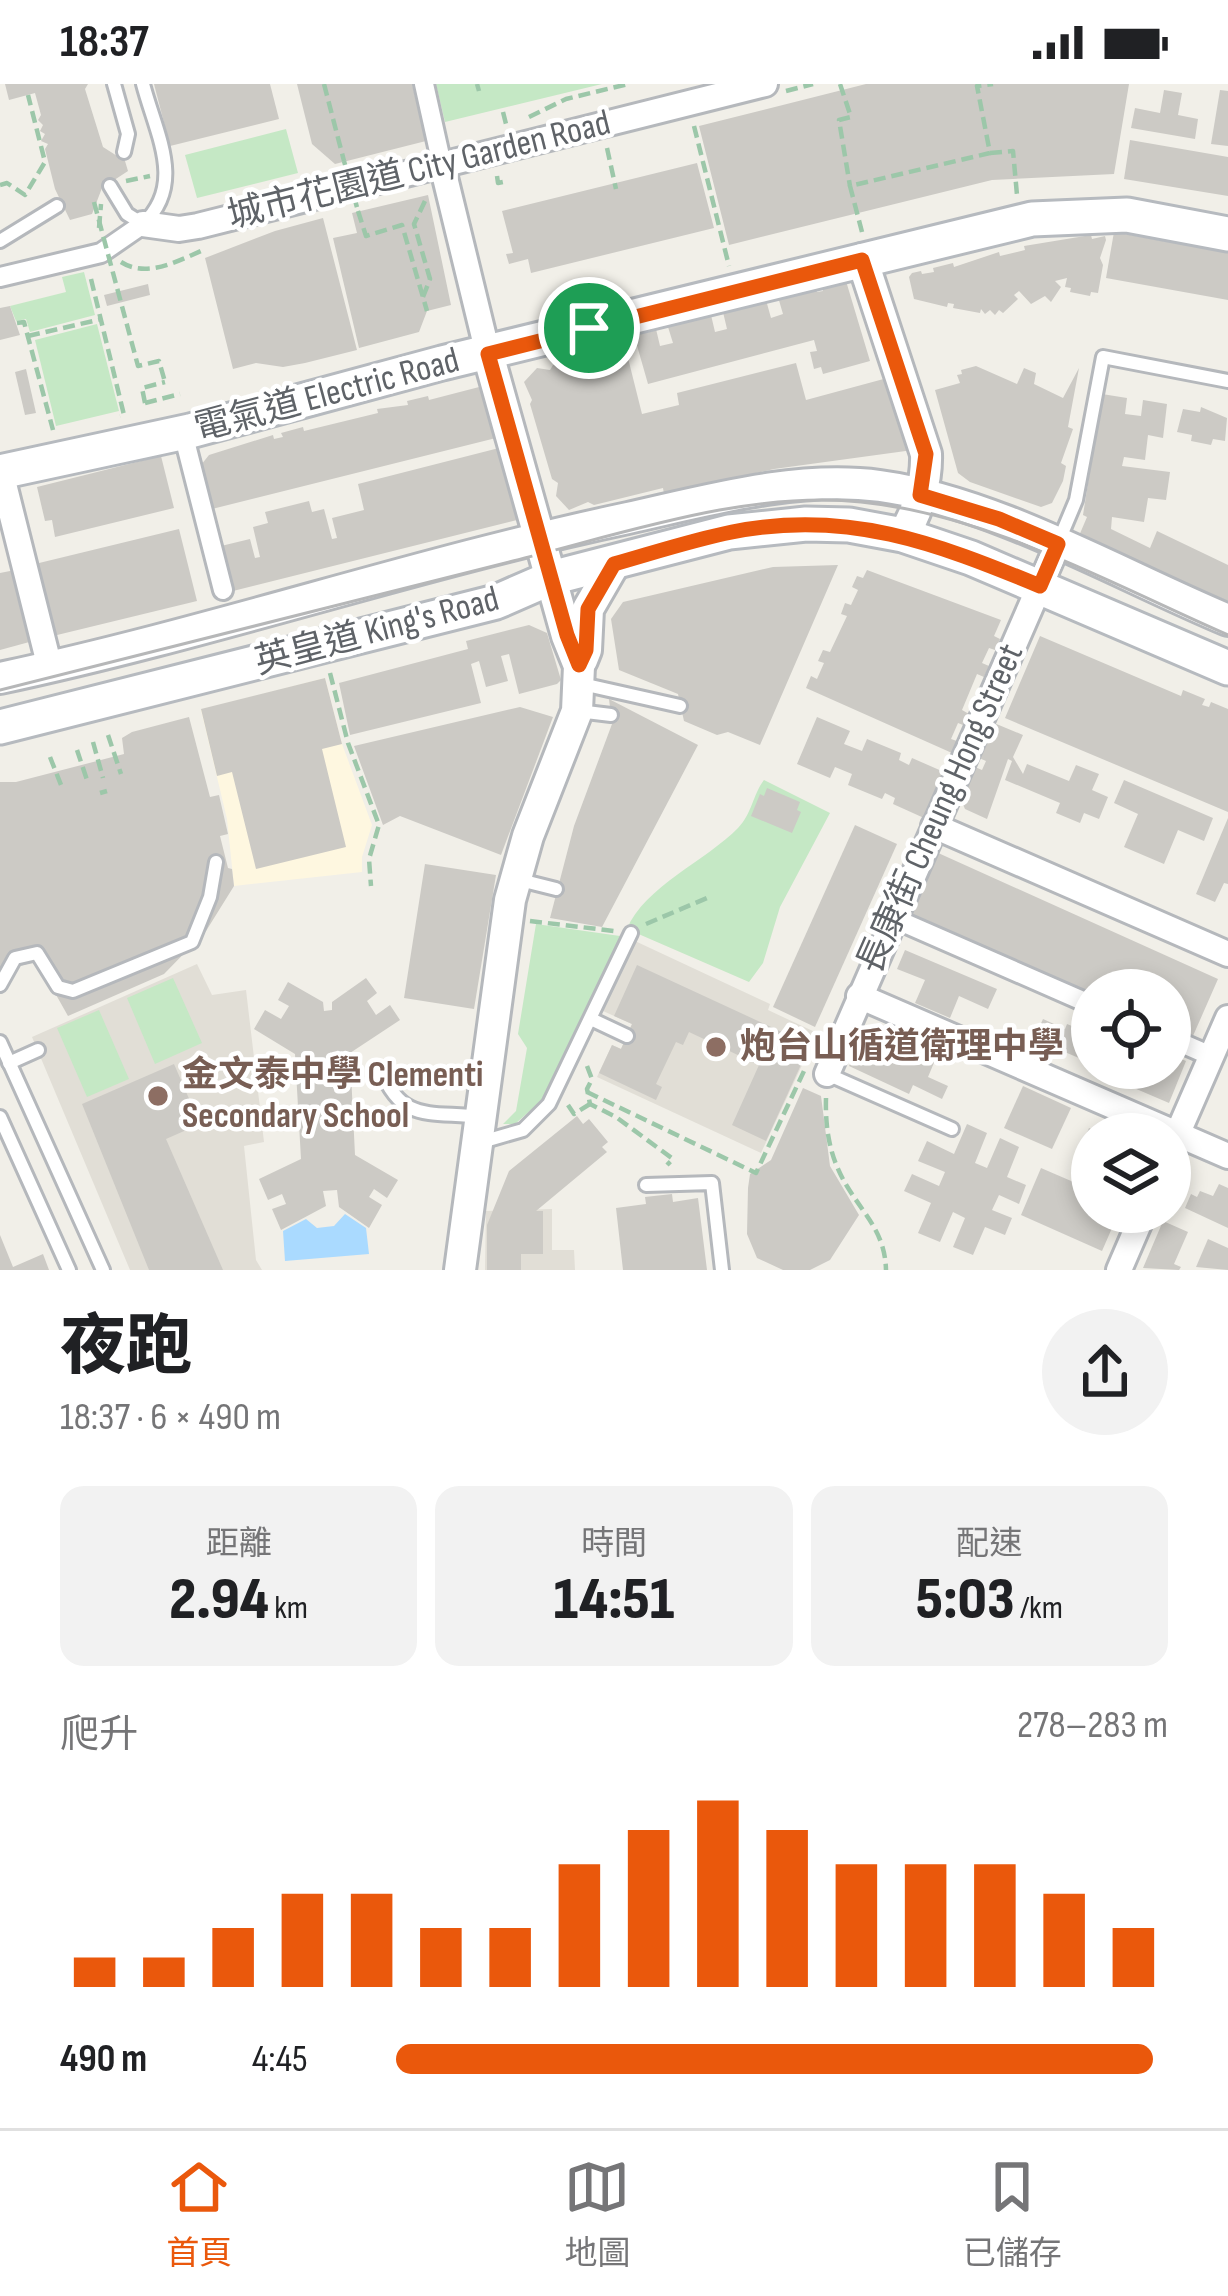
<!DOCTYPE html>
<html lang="zh-TW">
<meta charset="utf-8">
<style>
body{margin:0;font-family:"Sofia Sans Condensed","Noto Sans TC",sans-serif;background:#f2f2f2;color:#202124;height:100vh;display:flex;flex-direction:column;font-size:45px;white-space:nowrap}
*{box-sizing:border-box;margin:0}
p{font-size:39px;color:#757577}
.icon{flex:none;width:66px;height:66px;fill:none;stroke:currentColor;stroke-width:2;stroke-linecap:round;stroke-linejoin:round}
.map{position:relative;height:1186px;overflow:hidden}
.panel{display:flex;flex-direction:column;background:#fff;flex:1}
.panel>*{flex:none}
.controls{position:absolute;left:1071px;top:885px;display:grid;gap:24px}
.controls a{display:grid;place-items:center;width:120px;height:120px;border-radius:50%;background:#fff;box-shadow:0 6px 18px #0003;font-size:60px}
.pin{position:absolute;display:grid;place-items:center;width:102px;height:102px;color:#fff;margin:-51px;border:6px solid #fff;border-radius:50%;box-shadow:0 3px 12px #0007}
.round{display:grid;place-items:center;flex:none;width:126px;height:126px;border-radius:63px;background:#f2f2f2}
.headline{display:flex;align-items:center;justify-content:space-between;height:204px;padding:0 60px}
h1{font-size:66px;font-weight:800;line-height:90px}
.stats{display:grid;grid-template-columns:repeat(3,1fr);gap:18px;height:204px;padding:12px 60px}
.stats div{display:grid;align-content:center;border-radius:24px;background:#f2f2f2;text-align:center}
.stats b{font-size:60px;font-weight:800}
.stats small{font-size:33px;font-weight:400}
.stats p{font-size:33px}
.chart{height:336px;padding:24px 60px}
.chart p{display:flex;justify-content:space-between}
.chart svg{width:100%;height:216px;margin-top:12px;stroke:#ea580c;stroke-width:6}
ul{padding:0 60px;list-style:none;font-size:39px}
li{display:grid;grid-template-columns:192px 144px 1fr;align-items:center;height:90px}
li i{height:30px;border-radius:15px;background:#ea580c}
.status{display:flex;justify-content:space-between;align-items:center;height:84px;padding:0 60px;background:#fff;direction:ltr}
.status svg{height:33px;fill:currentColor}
.tabs{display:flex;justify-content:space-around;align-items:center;height:168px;border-top:3px solid #e0e0e0;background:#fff;font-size:33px;color:#757577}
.tabs a{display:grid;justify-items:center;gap:6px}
.tabs .active{color:#ea580c}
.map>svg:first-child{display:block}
.commercial{fill:#fef7e0}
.education{fill:#e1ded6}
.green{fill:#c5e8c5}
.water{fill:#aadaff}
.building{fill:#cccac5}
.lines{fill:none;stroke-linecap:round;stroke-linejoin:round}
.service-casing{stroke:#b5b8bc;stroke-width:18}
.pedestrian-casing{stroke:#b5b8bc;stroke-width:24}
.minor-casing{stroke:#b5b8bc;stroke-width:30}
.tertiary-casing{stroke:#b5b8bc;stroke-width:36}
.secondary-casing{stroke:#b6babf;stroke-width:39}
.path{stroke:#9cc7a9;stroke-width:4.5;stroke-dasharray:12 6;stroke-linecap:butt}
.service{stroke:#fff;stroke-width:12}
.pedestrian{stroke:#fff;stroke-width:18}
.minor{stroke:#fff;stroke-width:24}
.tertiary{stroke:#fff;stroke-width:30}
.secondary{stroke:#fff;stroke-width:33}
.tram{stroke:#b6b7b8;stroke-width:3}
.path-bridge{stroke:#9cc7a9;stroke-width:4.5;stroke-dasharray:12 6;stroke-linecap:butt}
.route-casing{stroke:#fff;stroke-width:24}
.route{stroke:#ea580c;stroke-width:15}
.education-dot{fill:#8d6e63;stroke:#fff;stroke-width:4.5}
.labels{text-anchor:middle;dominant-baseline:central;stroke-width:9;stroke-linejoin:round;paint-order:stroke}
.street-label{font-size:36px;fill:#5f6368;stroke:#fff}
.education-label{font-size:36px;font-weight:bold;fill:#785e54;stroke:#fff;text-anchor:start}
</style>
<div class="status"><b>18:37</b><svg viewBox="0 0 49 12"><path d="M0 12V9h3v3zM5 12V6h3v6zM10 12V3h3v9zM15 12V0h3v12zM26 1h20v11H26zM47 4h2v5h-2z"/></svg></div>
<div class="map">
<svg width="1228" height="1186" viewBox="0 0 1228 1186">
<rect width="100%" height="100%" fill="#f1efe8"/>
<polygon class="commercial" points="325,594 342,660 372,741 362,773 362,788 234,802 227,735 201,626"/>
<g class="education">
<polygon points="635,857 770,920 768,926 817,949 761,1069 597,993 612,961 621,965 632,940 603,927"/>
<polygon points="197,880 212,911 246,906 264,1058 244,1062 256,1176 262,1186 130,1186 32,953"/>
<polygon points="552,1125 552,1166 574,1166 575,1186 485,1186 486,1127"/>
</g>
<g class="green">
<polygon points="436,0 602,0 445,38"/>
<polygon points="286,45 298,89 197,114 185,71"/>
<polygon points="84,188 95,231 30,248 26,235 16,237 10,222 66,208 62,193"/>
<polygon points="97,240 119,327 56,342 35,256"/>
<path d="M764 696 830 729 780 823 763 879 749 898 627 845C644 803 707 776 738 744 752 730 753 710 764 696Z"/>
<polygon points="536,840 620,852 589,930 584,930 541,1017 515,1040 503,1040 516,1027 527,964 518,950"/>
<polygon points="173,894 202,959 155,980 127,914"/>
<polygon points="99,926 129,995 87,1013 57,944"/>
</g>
<polygon class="water" points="345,1130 366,1144 369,1170 285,1177 283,1147 306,1135 317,1144 334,1142"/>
<g class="building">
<polygon points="5,0 88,0 85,5 103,63 125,77 128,87 102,104 92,130 70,136 55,105 45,65 48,60 41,57 45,50 40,47 43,41 38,36 41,31 35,9 9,16"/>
<polygon points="154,0 270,0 279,35 170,62"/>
<polygon points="297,0 412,0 426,57 335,80 312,60"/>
<polygon points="866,0 1129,0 1114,90 992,96 729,161 699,42"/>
<polygon points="1164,6 1182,9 1178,31 1198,35 1195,55 1131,44 1135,24 1160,29"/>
<polygon points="1220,6 1228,7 1228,62 1211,60"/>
<polygon points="1130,56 1228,73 1228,112 1124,95"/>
<polygon points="697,79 714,144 531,189 528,175 509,180 506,170 513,169 502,127"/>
<polygon points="428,111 451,221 427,227 419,248 359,264 333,154 357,149 352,129"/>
<polygon points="323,134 357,266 305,279 283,283 256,279 233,285 205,174 275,147"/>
<polygon points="1114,148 1228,169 1228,216 1106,194"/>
<polygon points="1091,151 1092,155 1105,152 1106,156 1100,174 1103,181 1098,209 1091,208 1090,212 1070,208 1071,204 1065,203 1067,194 1055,197 1061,203 1051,218 1045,212 1031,220 1019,207 1014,211 1018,215 1003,229 999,226 995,231 990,226 985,230 981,225 980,229 953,224 954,220 948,219 947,223 914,215 909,193 912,189 921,187 922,190 934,188 933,184 953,179 954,183 999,168 1000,172 1025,166 1024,162"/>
<polygon points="846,197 870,277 823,290 821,283 814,285 810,268 817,267 814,256 648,300 634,251 656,245 660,262 673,259 668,243 711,231 715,248 727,245 723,228 766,216 771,234 783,230 778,213 815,203 817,208 823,207 822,202"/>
<polygon points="148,200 150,211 107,222 104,211"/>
<polygon points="10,222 20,251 0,256 0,224"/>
<polygon points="625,262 642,330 679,321 677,309 796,279 806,316 891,293 913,366 774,385 664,410 663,404 594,421 588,418 569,426 556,412 558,399 552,395 530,320 532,316 524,298 537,284 550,286 553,281"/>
<polygon points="976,282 1017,300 1024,284 1036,289 1034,300 1063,314 1079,284 1068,343 1073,345 1061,379 1066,382 1063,397 1052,419 1041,423 970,398 958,389 935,306 960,299 957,291 962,290 961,286"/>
<polygon points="26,285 36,329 25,331 15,288"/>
<polygon points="483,302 496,354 212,425 201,381 209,371 273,351 274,355 283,353 281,349 303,343 304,347 378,329 377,325 408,321 407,317 428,312 429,316"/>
<polygon points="1102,310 1127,314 1125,330 1141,332 1143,316 1167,320 1163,354 1148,351 1145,376 1124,373 1122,382 1170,388 1166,416 1148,414 1144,438 1112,433 1111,445 1150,464 1157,447 1228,481 1228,517 1132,477 1073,466 1087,433 1083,431"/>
<polygon points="1201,323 1227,334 1225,357 1213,355 1211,361 1191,357 1192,351 1177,348 1183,325 1200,328"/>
<polygon points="499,364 517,436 233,507 221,462 250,455 255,474 260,473 253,443 268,439 265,428 309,417 312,428 324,425 332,455 337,454 332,434 364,426 358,400"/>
<polygon points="161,372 174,424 55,453 52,436 45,437 37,403"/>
<polygon points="179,445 197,517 53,552 35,480"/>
<polygon points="838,481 760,661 728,648 717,651 684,637 678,610 619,586 611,535 623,518 773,483"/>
<polygon points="15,486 33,557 0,566 0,489"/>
<polygon points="867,486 1001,536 994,552 1000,555 995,566 989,564 982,579 989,582 984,593 977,590 962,626 969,630 963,641 958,639 951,655 957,657 952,669 806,604 811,592 817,595 824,579 818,577 823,566 830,568 847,532 841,530 845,519 851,521 858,506 852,503 857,492 863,494"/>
<polygon points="529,541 547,549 561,596 557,600 519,610 509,570 501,572 508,597 486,603 479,577 471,580 481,619 350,651 339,599 468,565 466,557"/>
<polygon points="1040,552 1181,612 1183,606 1205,615 1202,621 1209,623 1211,618 1228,625 1228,728 1005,634"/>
<polygon points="325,594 342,660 322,665 346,763 256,785 232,688 217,692 201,625"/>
<polygon points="609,615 698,661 602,843 550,834 574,742 612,640"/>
<polygon points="520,623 553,633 501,771 400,732 383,741 354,662"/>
<polygon points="189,633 210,713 219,711 228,750 220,752 228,784 232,785 234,802 206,847 164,890 68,932 37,877 0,888 0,698 16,698 124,670 122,654 132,648"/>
<polygon points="817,633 850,647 844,660 862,667 867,655 901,669 899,676 909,681 912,674 944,688 924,734 893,720 895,714 885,709 882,715 848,701 852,690 835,683 830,694 797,680"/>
<polygon points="994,639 1023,651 1013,673 1023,690 1027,680 1069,697 1076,681 1099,690 1092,706 1108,713 1099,735 1084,729 1080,739 1056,729 1060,719 1005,696 1012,677 1008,675 987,735 965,725 961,716 975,683 982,686 986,677 979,674"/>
<polygon points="1124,696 1213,734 1204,757 1178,746 1164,780 1124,763 1138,730 1114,719"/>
<polygon points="767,704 800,718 797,726 801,728 792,749 751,732 760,710 764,712"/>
<polygon points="1228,734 1228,800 1224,799 1215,818 1196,810"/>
<polygon points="855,741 897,760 815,943 773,923"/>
<polygon points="936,768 1218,895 1189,961 1170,952 1170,906 1092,906 1092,919 905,837"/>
<polygon points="425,780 496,791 474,925 404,914"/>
<polygon points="905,866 997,905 988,925 959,912 950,934 915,919 925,896 897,885"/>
<polygon points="637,881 810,961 766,1057 732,1041 759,981 689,948 683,961 676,958 656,1000 662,1003 656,1016 599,989 612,961 621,965 632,940 614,932"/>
<polygon points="366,894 377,909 367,917 376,931 390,921 400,936 350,969 355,1071 398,1096 387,1114 374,1105 369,1113 382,1121 369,1144 339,1123 337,1106 323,1107 326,1122 281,1146 272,1125 286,1120 282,1110 268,1116 259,1095 301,1075 295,970 254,945 265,926 281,935 289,922 278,916 288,898 323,918 324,927 332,926 332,918"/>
<polygon points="1043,935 1065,945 1067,940 1087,948 1084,954 1092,958 1092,965 1086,977 1034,955"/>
<polygon points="895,954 936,974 928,993 948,1002 942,1015 913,1001 909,1010 849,982 858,964 885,977"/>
<polygon points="1170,970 1186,977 1169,1019 1099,989 1101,984 1170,984"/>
<polygon points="174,980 200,1040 166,1055 223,1186 149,1186 82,1020"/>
<polygon points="1023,1002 1071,1024 1052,1065 1004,1044"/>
<polygon points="803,1004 821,1012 830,1082 859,1131 830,1176 810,1186 783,1186 757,1174 747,1150 748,1104 750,1090 771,1076"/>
<polygon points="577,1032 583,1040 589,1035 608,1058 602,1063 607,1068 536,1127 543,1127 543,1170 521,1170 521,1186 487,1186 487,1141 509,1087"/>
<polygon points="967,1040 987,1049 975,1079 987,1084 1000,1054 1019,1063 1007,1093 1026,1101 1019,1120 999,1111 992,1126 1012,1134 1005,1151 985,1143 973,1171 953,1163 965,1134 953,1128 940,1158 918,1149 931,1119 904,1107 912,1090 939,1102 945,1088 918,1077 927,1057 954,1070"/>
<polygon points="1089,1044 1103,1050 1092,1050 1092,1082 1076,1075"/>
<polygon points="1041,1084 1092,1106 1092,1128 1119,1128 1102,1167 1021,1131"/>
<polygon points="1219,1100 1228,1104 1228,1144 1185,1124 1191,1110 1197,1113 1200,1107 1213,1112"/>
<polygon points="672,1110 673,1118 698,1114 707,1186 623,1186 616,1124 646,1120 645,1113"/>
<polygon points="1163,1137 1188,1148 1174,1180 1181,1183 1179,1186 1143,1184"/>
<polygon points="0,1151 13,1183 43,1170 49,1186 0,1186"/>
<polygon points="1208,1155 1228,1164 1228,1186 1196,1183"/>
</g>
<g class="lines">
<defs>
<g id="service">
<polyline points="114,0 128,50 124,68"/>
<path d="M110 102 127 130 143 140C186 100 156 50 143 0"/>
<polyline points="0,157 57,122"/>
<polyline points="1058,459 1076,416 1103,273 1228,297"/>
<polyline points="582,600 680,622"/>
<polyline points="578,627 611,631"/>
<polyline points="516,795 556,805"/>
<polyline points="0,901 15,874 37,869 58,903 73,907 192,858 210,813 216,778"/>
<polyline points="591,935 627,952"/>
<polyline points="0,958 103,1186"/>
<polyline points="9,979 38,966"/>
<path d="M381 986C402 1039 430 1027 480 1033"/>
<polyline points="827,990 952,1045"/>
<polyline points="0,1033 69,1186"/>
<polyline points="478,1059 523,1046 549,1020 631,849"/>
<polyline points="646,1101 712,1099 722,1186"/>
</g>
<g id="pedestrian">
<polyline points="424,0 442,81"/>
<polyline points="0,193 101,169 143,140"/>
<polyline points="183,349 223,506"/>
<polyline points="893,834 1092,921"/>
<polyline points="1170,954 1211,972"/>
</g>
<g id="minor">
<polyline points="442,81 488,270"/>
<polyline points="143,140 179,145 198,142 765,0"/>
<polyline points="1,388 50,584"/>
<polyline points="934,742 1228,870"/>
<polyline points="859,912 1228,1072"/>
<polyline points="827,990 1058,460"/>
<polyline points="1170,1067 1228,934"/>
<polyline points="1119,1186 1144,1128"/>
</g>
<g id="tertiary">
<path d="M862 175 926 370C927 397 918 428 903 451"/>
<polyline points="582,576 586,566 588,525 614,480"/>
<path d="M0 594C211 549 416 479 628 434 709 416 796 391 880 402 996 418 1120 491 1228 536"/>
<polyline points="460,1186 510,816 528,752 577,627 579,582 567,552 488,270"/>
</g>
<g id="secondary">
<polyline points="0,388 190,347 442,279 1032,135 1127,131 1228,150"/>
<polyline points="0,643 496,518 551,494 729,448 806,440 849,441 903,451 971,474 1228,584"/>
</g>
</defs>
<use href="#service" class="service-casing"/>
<use href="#pedestrian" class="pedestrian-casing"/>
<use href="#minor" class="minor-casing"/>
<use href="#tertiary" class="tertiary-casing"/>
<use href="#secondary" class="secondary-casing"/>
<g class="path">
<polyline points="324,0 344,77"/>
<polyline points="477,0 479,7"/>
<polyline points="840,0 851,33 839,36 850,102"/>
<polyline points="786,7 813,0"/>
<polyline points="503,28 507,44"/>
<polyline points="529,33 566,15 628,0"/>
<polyline points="694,42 729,182"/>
<polyline points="607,64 616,105"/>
<polyline points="990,69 1013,67 1017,111"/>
<polyline points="497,92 498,99 503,98"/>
<polyline points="126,97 150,92"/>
<polyline points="0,101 7,99 25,111 45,78 28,11"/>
<polyline points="358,127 366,152 402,141 427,227"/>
<polyline points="99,144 101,120"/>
<polyline points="862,148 850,102 990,69 977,2 993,0"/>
<path d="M121 178C146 194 176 178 201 167"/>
<polyline points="91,195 124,331 120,332"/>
<polyline points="423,213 430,195 414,140 425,117"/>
<polyline points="17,239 24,238 53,346"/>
<polyline points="28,252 102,235"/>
<polyline points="145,319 142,304 165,298"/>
<polyline points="330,589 348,659 379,741 369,775 371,802"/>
<polyline points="108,651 121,690"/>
<polyline points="93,658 103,694"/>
<polyline points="77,666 87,696"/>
<polyline points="50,673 63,706"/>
<polyline points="100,709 107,707"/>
<polyline points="530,837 614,847"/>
<polyline points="646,840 707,814"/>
<polyline points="587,982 592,995 587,1005 590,1020 616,1033 673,1075 667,1081"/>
<polyline points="587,1008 756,1089 804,987"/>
<path d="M826 1014C825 1049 831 1078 850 1107 868 1135 885 1151 886 1186"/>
<polyline points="568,1021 574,1030 590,1020"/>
</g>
<use href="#service" class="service"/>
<use href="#pedestrian" class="pedestrian"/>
<use href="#minor" class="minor"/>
<use href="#tertiary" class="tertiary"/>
<use href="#secondary" class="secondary"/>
<path class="tram" d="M0 606C171 563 342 520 513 477 622 450 748 406 861 418 990 431 1111 500 1228 551"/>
<g class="path-bridge">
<polyline points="344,77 358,127"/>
<polyline points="94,118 138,282 159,277 165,298"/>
<polyline points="145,319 180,310"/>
</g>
</g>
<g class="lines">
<defs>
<path id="route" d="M862 176 926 370 920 411 999 435 1058 460 1040 502C936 459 847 425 732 448 692 456 653 469 614 480L588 525 586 566 579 581 567 551 488 270Z"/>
</defs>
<use href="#route" class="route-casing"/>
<use href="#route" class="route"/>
</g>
<g class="education-dot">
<circle cx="716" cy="963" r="12"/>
<circle cx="158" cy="1012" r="12"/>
</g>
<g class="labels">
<g class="street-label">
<text transform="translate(419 86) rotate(-14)">城市花園道 City Garden Road</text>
<text transform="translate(327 311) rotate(-15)">電氣道 Electric Road</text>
<text transform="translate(377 547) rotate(-15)">英皇道 King's Road</text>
<text transform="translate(941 725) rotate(-66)">長康街 Cheung Hong Street</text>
</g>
<g class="education-label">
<text x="740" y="963">炮台山循道衛理中學</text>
<text x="182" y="991">金文泰中學 Clementi<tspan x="182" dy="41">Secondary School</tspan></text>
</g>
</g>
</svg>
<div class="controls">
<a><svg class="icon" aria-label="locate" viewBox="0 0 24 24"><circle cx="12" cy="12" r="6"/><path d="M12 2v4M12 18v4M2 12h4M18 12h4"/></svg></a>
<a><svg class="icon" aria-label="layers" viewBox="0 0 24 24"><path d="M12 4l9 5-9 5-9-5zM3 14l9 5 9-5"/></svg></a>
</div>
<div class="pin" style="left:589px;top:244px;background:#1e9e55"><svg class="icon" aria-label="arrive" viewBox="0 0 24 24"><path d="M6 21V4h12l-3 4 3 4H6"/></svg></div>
</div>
<section class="panel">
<div class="headline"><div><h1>夜跑</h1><p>18:37 · 6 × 490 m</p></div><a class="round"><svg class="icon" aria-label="share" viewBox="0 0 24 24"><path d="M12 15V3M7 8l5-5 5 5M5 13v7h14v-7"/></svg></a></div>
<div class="stats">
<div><p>距離</p><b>2.94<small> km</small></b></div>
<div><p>時間</p><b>14:51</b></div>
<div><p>配速</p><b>5:03<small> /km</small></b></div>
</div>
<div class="chart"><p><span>爬升</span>278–283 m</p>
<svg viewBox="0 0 160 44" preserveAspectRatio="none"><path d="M5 44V38M15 44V38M25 44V32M35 44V25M45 44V25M55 44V32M65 44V32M75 44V19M85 44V12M95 44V6M105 44V12M115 44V19M125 44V19M135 44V19M145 44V25M155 44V32"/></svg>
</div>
<ul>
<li><b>490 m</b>4:45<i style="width:98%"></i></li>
</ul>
</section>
<nav class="tabs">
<a class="active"><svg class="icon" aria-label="home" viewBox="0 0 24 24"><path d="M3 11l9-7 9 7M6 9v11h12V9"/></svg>首頁</a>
<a><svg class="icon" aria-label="map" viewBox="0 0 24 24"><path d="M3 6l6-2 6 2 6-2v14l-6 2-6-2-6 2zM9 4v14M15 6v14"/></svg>地圖</a>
<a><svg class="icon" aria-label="saved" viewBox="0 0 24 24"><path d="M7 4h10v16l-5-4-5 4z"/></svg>已儲存</a>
</nav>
